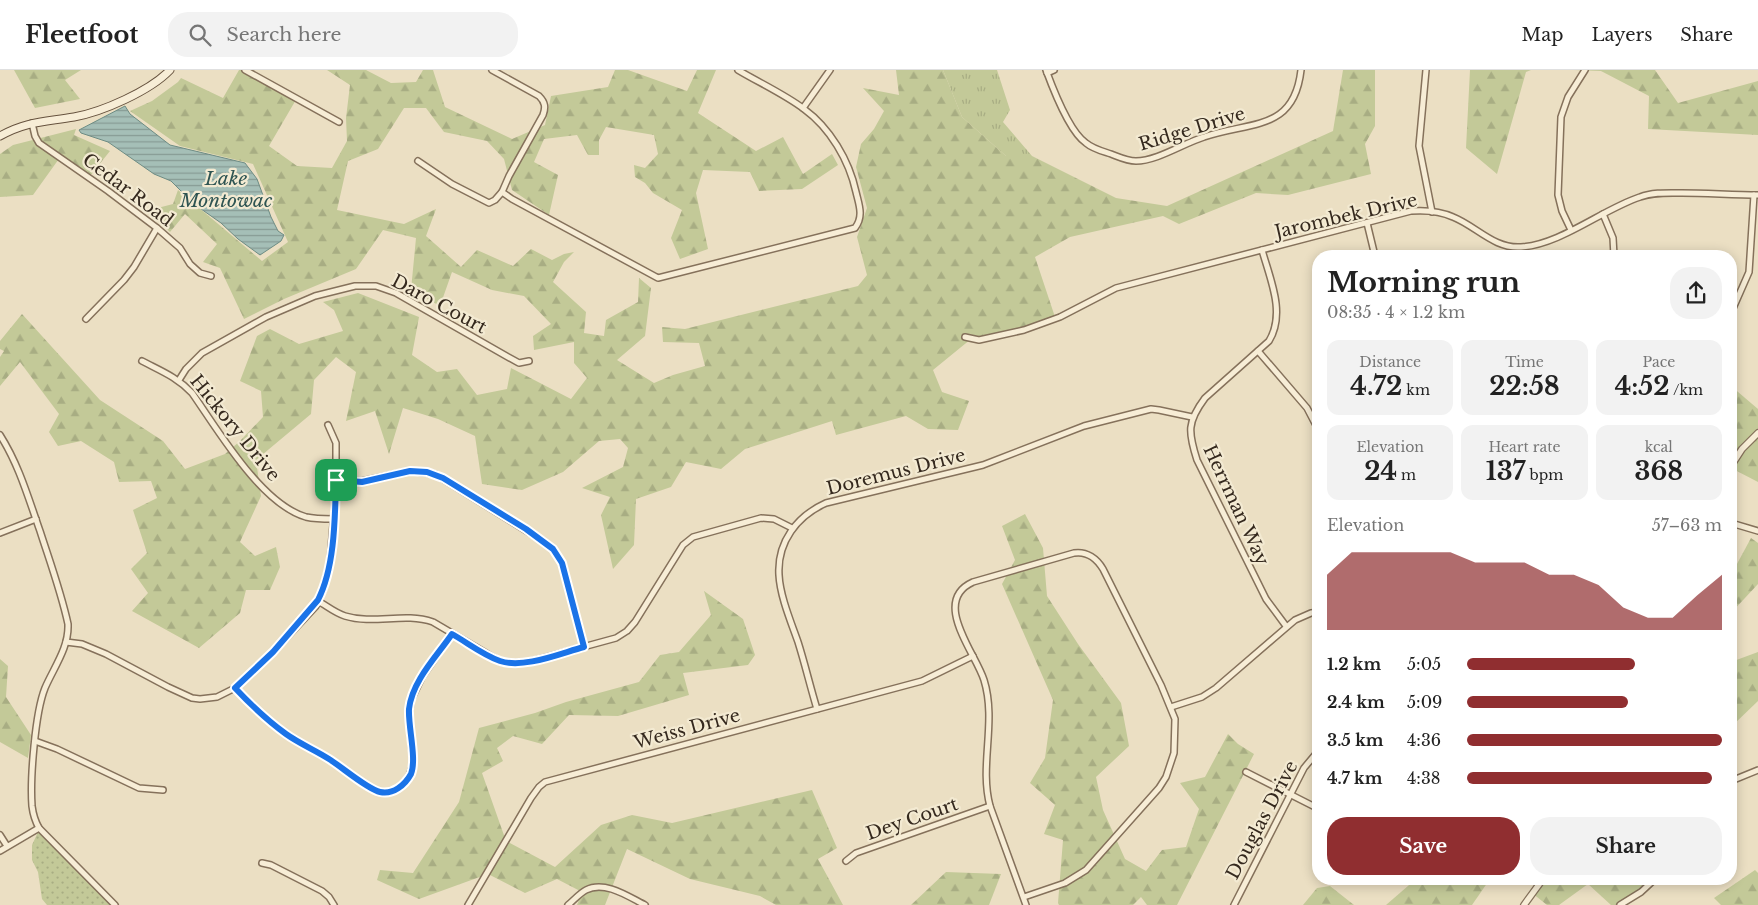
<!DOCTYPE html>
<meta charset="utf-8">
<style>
body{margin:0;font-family:"Libre Baskerville",serif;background:#f2f2f2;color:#222;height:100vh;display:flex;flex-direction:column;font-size:19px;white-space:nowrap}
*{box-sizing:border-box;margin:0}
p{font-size:16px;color:#767676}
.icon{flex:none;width:28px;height:28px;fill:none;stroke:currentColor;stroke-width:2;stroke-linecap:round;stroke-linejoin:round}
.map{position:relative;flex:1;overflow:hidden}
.side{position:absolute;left:1312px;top:180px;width:425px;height:635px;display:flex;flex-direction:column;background:#fff;border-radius:20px;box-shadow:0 2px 12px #0003}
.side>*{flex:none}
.pin{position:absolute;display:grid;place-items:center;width:42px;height:42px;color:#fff;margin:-21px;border-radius:10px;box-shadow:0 2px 8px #0006}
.round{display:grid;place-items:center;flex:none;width:52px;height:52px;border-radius:20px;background:#f2f2f2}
.head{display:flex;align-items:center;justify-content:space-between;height:85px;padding:0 15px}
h1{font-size:28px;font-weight:800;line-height:38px}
.metrics{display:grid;grid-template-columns:repeat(3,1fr);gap:8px;height:85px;padding:5px 15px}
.metrics div{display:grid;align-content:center;border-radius:12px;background:#f2f2f2;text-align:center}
.metrics b{font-size:25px;font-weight:800}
.metrics small{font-size:14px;font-weight:400}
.metrics p{font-size:14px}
.chart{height:140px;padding:10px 15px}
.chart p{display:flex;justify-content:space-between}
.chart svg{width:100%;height:90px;margin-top:5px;fill:#902e30;opacity:.7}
.action{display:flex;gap:10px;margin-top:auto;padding:10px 15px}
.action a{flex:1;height:58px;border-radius:20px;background:#902e30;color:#fff;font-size:20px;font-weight:800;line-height:58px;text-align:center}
.action a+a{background:#f2f2f2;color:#222}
ul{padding:0 15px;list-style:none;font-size:16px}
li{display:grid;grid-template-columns:80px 60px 1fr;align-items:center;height:38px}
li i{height:12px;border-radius:6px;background:#902e30}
header{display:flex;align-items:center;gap:30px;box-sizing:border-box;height:70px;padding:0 25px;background:#fff;border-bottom:1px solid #e0e0e0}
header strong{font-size:24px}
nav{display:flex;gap:28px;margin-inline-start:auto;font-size:18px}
.search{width:350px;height:45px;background:#f2f2f2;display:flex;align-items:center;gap:12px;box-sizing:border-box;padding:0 18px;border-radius:20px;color:#767676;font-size:19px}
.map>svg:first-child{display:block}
.grass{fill:url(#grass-tufts)}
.forest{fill:url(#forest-firs)}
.park{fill:url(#park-dots)}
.water{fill:url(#water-rules);stroke:#6d8c84}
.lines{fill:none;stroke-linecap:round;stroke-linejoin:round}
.minor-casing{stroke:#85715b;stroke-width:8}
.tertiary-casing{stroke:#85715b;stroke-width:8}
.secondary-casing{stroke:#66523e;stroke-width:9}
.minor{stroke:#f7edd6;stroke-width:5}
.tertiary{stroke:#f7edd6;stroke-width:5.5}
.secondary{stroke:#f7edd6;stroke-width:7}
.route-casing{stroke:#fff;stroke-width:10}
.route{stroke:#1a73e8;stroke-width:6}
.labels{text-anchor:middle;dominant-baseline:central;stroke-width:4.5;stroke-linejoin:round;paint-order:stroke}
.street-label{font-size:18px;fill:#35291e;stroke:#f3ead2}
.water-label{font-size:19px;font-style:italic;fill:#2e5452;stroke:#f3ead2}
</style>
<header>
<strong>Fleetfoot</strong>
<div class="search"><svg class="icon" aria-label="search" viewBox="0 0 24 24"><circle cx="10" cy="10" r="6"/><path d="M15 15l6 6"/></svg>Search here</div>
<nav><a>Map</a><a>Layers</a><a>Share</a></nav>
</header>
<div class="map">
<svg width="1758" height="835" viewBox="0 0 1758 835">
<defs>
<pattern id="grass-tufts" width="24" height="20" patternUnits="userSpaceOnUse" patternTransform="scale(1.25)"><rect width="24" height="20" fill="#c3c998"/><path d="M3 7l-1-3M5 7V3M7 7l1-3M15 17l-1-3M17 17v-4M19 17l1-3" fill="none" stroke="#a8ad83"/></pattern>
<pattern id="forest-firs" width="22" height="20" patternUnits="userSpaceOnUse" patternTransform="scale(1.25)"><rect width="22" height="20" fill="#c3c998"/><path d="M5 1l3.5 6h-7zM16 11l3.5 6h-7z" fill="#a8ad83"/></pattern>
<pattern id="park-dots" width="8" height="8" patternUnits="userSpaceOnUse" patternTransform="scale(1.25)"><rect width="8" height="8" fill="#c3c998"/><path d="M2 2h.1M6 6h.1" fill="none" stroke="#a8ad83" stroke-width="1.8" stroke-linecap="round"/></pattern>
<pattern id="water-rules" width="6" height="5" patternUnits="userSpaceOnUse" patternTransform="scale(1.25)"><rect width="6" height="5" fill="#a5bfb7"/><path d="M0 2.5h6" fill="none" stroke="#879b94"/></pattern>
</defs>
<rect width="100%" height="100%" fill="#ebdfc3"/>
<polygon class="grass" points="943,0 997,0 1010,40 1003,52 1032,86 1006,86 962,47"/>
<g class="forest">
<polygon points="14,0 81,0 65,10 80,29 35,38"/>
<polygon points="239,0 244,0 297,28 269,76 297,96 332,98 347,71 346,48 350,15 327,0 366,0 391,13 416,12 423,0 433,0 445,37 512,69 545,55 551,26 608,17 615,0 628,0 687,21 697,0 716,0 698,43 756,81 783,67 803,104 832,84 838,95 802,119 759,121 750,102 703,100 696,123 708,179 680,189 671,168 682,140 653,123 645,113 635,107 634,95 645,98 658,84 654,65 606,57 599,70 599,85 588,85 577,65 544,69 534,92 558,105 549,145 512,120 504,89 487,71 444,62 426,38 404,38 378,79 348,91 337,140 404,154 436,139 426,166 461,197 477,180 513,196 531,179 552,190 564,184 574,182 564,192 553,212 586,242 584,263 604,266 606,250 638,232 639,208 651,218 645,266 617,290 654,313 673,305 705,296 699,273 663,272 662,257 685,259 858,216 867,205 857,167 867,138 856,97 861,74 874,59 884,41 863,18 899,25 896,0 943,0 962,47 1006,86 1032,86 1116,128 1167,136 1333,61 1343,0 1375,0 1375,56 1365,74 1371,104 1288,125 1256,123 1179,154 1163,146 1070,167 1035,187 1056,250 988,268 971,269 933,300 942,322 969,331 958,360 928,359 906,346 836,365 832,351 745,379 721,399 686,392 671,417 636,429 634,475 613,499 601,445 610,427 582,418 623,397 628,378 620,369 599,371 563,402 522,420 482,414 475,366 438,349 403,338 389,384 375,341 346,351 356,302 336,287 314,310 311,344 256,390 261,426 240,472 255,486 276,477 280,497 270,520 246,520 240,543 199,578 132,541 148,523 131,499 147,483 133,440 157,428 151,411 119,412 114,392 81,371 58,376 49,362 59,344 20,292 0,316 0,287 4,281 0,279 0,271 22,244 100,330 163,371 185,399 225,384 240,371 263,347 261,321 240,311 257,266 270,259 299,274 343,261 334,240 323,232 358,223 419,247 412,285 437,302 457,299 477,325 507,319 511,298 571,329 587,308 574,293 574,272 534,280 533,266 551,254 524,226 492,220 452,202 440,236 411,220 416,168 383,160 356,199 284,229 244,249 220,198 203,192 217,174 185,144 170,162 146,141 173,134 178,120 262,191 288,172 253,94 180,76 130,41 152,31 178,12 181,8 223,28"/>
<polygon points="1470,0 1531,0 1526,2 1497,104 1466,78"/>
<polygon points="1574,0 1655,0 1678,33 1758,11 1758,65 1648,59 1649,26 1601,1"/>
<polygon points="76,59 74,65 110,81 90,106 61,86 33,125 0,127 0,84 13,75"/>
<polygon points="1731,316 1758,339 1758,412 1731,398"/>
<polygon points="1025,444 1043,478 1047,526 1078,574 1121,633 1129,676 1096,707 1103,740 1125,789 1146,801 1162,780 1186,777 1199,739 1180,713 1205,707 1228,664 1238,674 1254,684 1177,835 1147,835 1141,827 1133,835 1059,835 1058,833 1063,770 1044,764 1055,735 1030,713 1045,688 1053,630 1002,514 1015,490 1002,456"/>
<polygon points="1751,468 1758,473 1758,514 1731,543 1731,505"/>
<polygon points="704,521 743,549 755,585 748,595 683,603 689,625 618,646 569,645 542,674 513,666 497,678 503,691 482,703 506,771 555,797 601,755 632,745 672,753 812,720 837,778 818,789 843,835 776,835 760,826 690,809 627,779 605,835 577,835 582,822 557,809 525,823 488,804 419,829 377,810 380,800 413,803 459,732 479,658 535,643 566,632 639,612 660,585 679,582 711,545"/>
<polygon points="1758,582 1758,631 1731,657 1731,592"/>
<polygon points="0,589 8,596 6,627 31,665 28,688 0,672"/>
<polygon points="1755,800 1758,803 1758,835 1721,835 1714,828"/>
<polygon points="946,802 1001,804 989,835 911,835"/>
<polygon points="1416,809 1490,809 1472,835 1386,835"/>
<polygon points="1545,809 1648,809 1624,835 1611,835 1588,814 1559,835 1547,835 1532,823"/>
<polygon points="1330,816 1354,835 1303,835 1317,818"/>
</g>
<polygon class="park" points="38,762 111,835 47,835 42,829 38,802 32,790 32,775"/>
<polygon class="water" points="125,36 130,44 170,75 245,93 257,109 271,147 278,161 284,165 281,171 260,185 238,169 221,153 194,134 171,111 154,104 108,72 81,63 79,60"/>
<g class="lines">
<defs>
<g id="minor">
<polyline points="245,0 339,52"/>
<path d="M492 0 539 26C545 32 546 37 543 45L509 106 502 122"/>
<path d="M1046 0C1053 19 1070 62 1086 73 1093 79 1102 81 1111 84 1119 87 1127 91 1136 91 1157 91 1184 73 1204 67 1250 51 1294 62 1301 0"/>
<polyline points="1426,0 1419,76 1432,142"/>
<polyline points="1047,3 1054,0"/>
<polyline points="803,38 830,0"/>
<polyline points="32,53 35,66 39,73 108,121 157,158 180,178 190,194 200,203 211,206"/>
<path d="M418 91 452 114 489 133 495 130 502 122 512 129 658 208 855 158C864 146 859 135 856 122 849 90 830 58 804 39 786 25 758 12 738 0"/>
<polyline points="1603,144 1613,168 1614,186"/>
<polyline points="1367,153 1375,186"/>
<polyline points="1571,160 1562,141 1558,125 1561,47 1568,27 1585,0"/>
<path d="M1262 180C1270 209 1286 243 1269 271L1205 328C1187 352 1188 362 1197 390L1266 529 1286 556"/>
<polyline points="1731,243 1749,202 1754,125"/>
<polyline points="86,249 124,210 134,197 157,158"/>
<path d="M965 267 979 270 1024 260 1060 247 1116 218 1411 141C1425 140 1440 141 1453 147 1476 156 1494 179 1521 177 1560 175 1603 139 1640 127 1653 122 1668 123 1682 123 1707 123 1733 125 1758 125"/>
<polyline points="1258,281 1307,338 1319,361"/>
<path d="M142 291C161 301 177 307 192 323 218 360 261 434 306 447 315 449 325 449 333 449"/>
<polyline points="179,310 186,299 202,283 266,247 315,226 355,216 376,216 396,223 508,287 519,293 529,291"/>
<path d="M0 365C19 395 28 427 40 461 50 492 61 522 68 554 69 578 54 597 45 618 35 643 30 709 32 736 33 744 35 751 39 758L115 835"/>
<polyline points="336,410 362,411 410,401 435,404 543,471 553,479 562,493 584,577"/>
<polyline points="1731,453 1758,461"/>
<polyline points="0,463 36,449"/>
<path d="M318 531C327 536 335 543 345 546 374 555 404 542 433 552L501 592 514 593 528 592 616 568 627 561 635 552 683 475 693 467 761 448 774 449 792 458"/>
<polyline points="66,572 82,574 106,584 168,617 192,628 200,629 217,627 235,618 273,582 316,536 323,520 330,492 336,419 336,373 328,355"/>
<path d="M235 618C251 635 268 651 286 664 300 674 316 680 329 689 342 697 368 720 380 722 399 726 411 708 413 692L409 647 411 630 422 607 452 564"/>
<polyline points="1171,637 1202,627 1216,618 1295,550 1311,543 1319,542"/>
<path d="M817 639C810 616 805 594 798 572 791 552 780 526 779 505 777 472 797 446 826 433L983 395 1084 356 1151 339 1159 340 1192 347"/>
<polyline points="35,671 57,679 139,718 163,720"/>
<polyline points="1246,702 1319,739"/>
<polyline points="1731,711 1758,700"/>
<polyline points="0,765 7,776"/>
<polyline points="0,781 39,758"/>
<polyline points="846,791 856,783 990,736"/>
<polyline points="262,793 271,795 322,821 329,827 334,835"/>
<path d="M1024 827 1065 813 1086 800 1159 718 1166 707 1174 683 1175 649 1161 615 1103 499C1097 489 1087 481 1074 483L973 512C931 531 975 582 984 610 997 652 979 695 990 736L1026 835"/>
<polyline points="468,835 531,728 539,717 545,712 922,611 973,586"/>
<path d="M568 835C574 830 580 823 586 820 605 810 629 827 645 835"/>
<polyline points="1234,835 1304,698 1319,680"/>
<polyline points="1620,835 1641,822 1655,809"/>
</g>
<g id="tertiary">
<polyline points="1731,396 1742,379 1758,363"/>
<polyline points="1524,835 1543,809"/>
</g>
<path id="secondary" d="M0 66C27 51 45 52 74 47 102 42 150 21 170 0"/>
</defs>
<use href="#minor" class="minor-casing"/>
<use href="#tertiary" class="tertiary-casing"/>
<use href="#secondary" class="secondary-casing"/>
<use href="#minor" class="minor"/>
<use href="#tertiary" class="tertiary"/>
<use href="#secondary" class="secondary"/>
</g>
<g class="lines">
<defs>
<path id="route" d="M410 401 427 402 443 408 526 459 553 479 562 493 584 577C561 583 524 599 500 591 483 585 468 573 452 564 437 586 412 611 409 639 408 657 417 689 411 704 405 715 393 725 380 722 367 719 342 697 329 689 315 680 300 674 286 664 268 651 251 635 235 618L273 582 318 530C335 497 335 447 336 410L362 412Z"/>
</defs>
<use href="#route" class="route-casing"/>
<use href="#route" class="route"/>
</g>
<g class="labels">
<g class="street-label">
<text transform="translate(1192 59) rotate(-17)">Ridge Drive</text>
<text transform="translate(128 120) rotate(37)">Cedar Road</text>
<text transform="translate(1346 146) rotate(-13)">Jarombek Drive</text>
<text transform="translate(439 234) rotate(28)">Daro Court</text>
<text transform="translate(235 358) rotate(51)">Hickory Drive</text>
<text transform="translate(896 402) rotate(-14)">Doremus Drive</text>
<text transform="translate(1236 435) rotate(65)">Herrman Way</text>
<text transform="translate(687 659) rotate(-15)">Weiss Drive</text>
<text transform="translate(912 749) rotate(-19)">Dey Court</text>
<text transform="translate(1262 750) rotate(-62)">Douglas Drive</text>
</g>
<g class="water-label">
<text x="226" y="108">Lake<tspan x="226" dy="22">Montowac</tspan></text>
</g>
</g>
</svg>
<div class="pin" style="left:336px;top:410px;background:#1e9e55"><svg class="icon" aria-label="arrive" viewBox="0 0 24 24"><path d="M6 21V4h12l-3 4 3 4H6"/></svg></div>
<section class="side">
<div class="head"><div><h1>Morning run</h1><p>08:35 · 4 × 1.2 km</p></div><a class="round"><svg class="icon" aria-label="share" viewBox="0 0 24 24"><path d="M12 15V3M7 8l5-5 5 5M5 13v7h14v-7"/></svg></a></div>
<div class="metrics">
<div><p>Distance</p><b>4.72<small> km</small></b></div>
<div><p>Time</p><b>22:58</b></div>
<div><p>Pace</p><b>4:52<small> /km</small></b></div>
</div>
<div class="metrics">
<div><p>Elevation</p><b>24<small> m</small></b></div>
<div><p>Heart rate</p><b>137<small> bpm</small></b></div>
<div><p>kcal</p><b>368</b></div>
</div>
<div class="chart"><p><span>Elevation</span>57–63 m</p>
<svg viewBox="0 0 160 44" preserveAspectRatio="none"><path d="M0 44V17L10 6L20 6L30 6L40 6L50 6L60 11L70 11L80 11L90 17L100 17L110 22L120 33L130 38L140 38L150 27L160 17V44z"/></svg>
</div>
<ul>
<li><b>1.2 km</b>5:05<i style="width:66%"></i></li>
<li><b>2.4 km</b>5:09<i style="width:63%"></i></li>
<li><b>3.5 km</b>4:36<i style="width:100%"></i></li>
<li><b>4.7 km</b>4:38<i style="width:96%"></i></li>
</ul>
<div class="action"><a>Save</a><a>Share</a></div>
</section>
</div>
